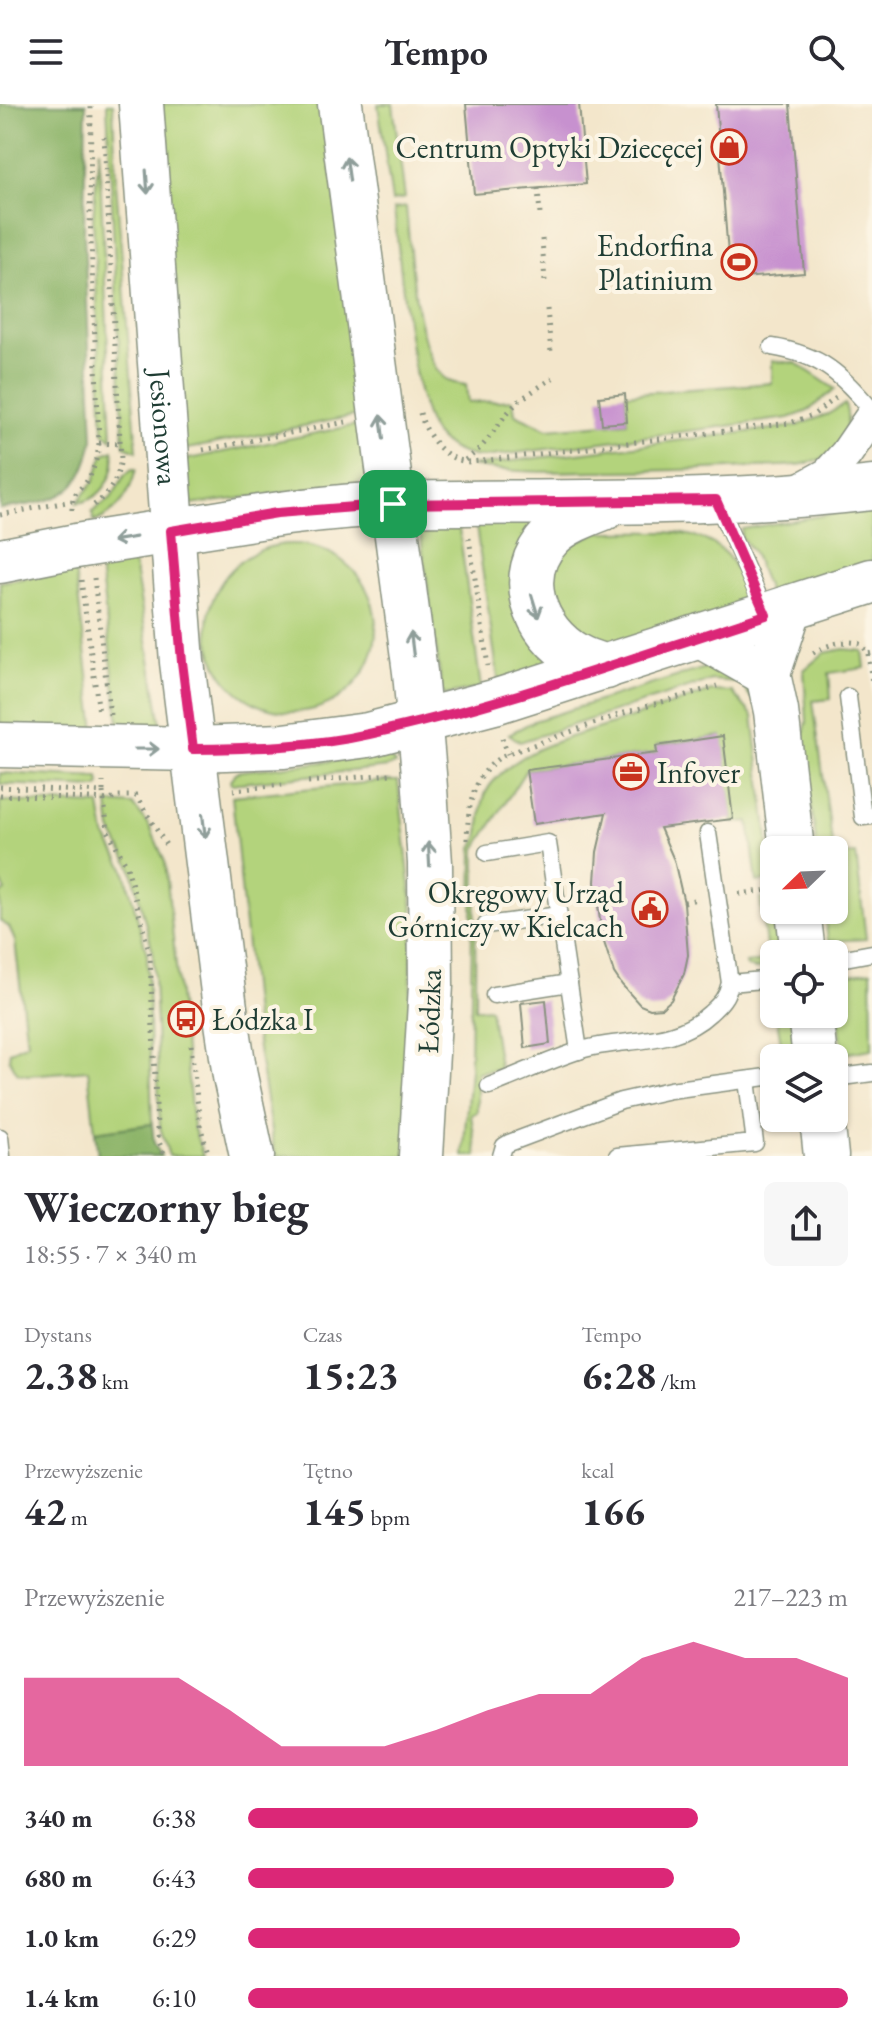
<!DOCTYPE html>
<html lang="pl">
<meta charset="utf-8">
<style>
body{margin:0;font-family:"EB Garamond",serif;background:#f7f7f7;color:#2b2b33;height:100vh;display:flex;flex-direction:column;font-size:30px;white-space:nowrap}
*{box-sizing:border-box;margin:0}
p{font-size:26px;color:#7c7c81}
.icon{flex:none;width:44px;height:44px;fill:none;stroke:currentColor;stroke-width:2;stroke-linecap:round;stroke-linejoin:round}
.map{position:relative;height:1052px;overflow:hidden}
.side{display:flex;flex-direction:column;background:#fff;flex:1}
.side>*{flex:none}
.needle{width:52px;rotate:247deg}
.controls{position:absolute;left:760px;top:732px;display:grid;gap:16px}
.controls a{display:grid;place-items:center;width:88px;height:88px;border-radius:12px;background:#fff;box-shadow:0 2px 6px #0004;font-size:40px}
.pin{position:absolute;display:grid;place-items:center;width:68px;height:68px;color:#fff;margin:-34px;border-radius:16px;box-shadow:0 4px 12px #0006}
.round{display:grid;place-items:center;flex:none;width:84px;height:84px;border-radius:12px;background:#f7f7f7}
.overview{display:flex;align-items:center;justify-content:space-between;height:136px;padding:0 24px}
h1{font-size:44px;font-weight:700;line-height:60px}
.stats{display:grid;grid-template-columns:repeat(3,1fr);gap:12px;height:136px;padding:8px 24px}
.stats div{display:grid;align-content:center}
.stats b{font-size:40px;font-weight:700}
.stats small{font-size:22px;font-weight:400}
.stats p{font-size:22px}
.chart{height:224px;padding:16px 24px}
.chart p{display:flex;justify-content:space-between}
.chart svg{width:100%;height:144px;margin-top:8px;fill:#db2777;opacity:.7}
ul{padding:0 24px;list-style:none;font-size:26px}
li{display:grid;grid-template-columns:128px 96px 1fr;align-items:center;height:60px}
li i{height:20px;border-radius:10px;background:#db2777}
header{display:flex;justify-content:space-between;align-items:center;height:104px;padding:0 24px;background:#fff;font-size:36px;font-weight:700}
.map>svg:first-child{display:block}
.green{fill:#b3d37b;stroke:#698858;stroke-width:2}
.forest{fill:#8eb56b;stroke:#567950;stroke-width:2}
.building{fill:#c791cf}
.lines{fill:none;stroke-linecap:round;stroke-linejoin:round}
.lane-casing{stroke:#899280;stroke-width:19}
.street-casing{stroke:#899280;stroke-width:35}
.secondary-casing{stroke:#899280;stroke-width:47}
.primary-casing{stroke:#899280;stroke-width:47}
.path{stroke:#899280;stroke-width:5;stroke-dasharray:2 6;stroke-linecap:butt}
.lane{stroke:#fff;stroke-width:16}
.street{stroke:#fff;stroke-width:32}
.secondary{stroke:#fff;stroke-width:44}
.primary{stroke:#fff;stroke-width:44}
.oneway{stroke:#8f9e9a}
.route-casing{stroke:#fff;stroke-width:16}
.route{stroke:#db2777;stroke-width:10}
.labels{text-anchor:middle;dominant-baseline:central;stroke-width:8;stroke-linejoin:round;paint-order:stroke}
.poi-label{font-size:30px;fill:#1f3d34;stroke:#fcf5e5;text-anchor:end}
.street-label{font-size:30px;fill:#1f3d34;stroke:#fcf5e5}
</style>
<header><svg class="icon" aria-label="menu" viewBox="0 0 24 24"><path d="M4 6h16M4 12h16M4 18h16"/></svg>Tempo<svg class="icon" aria-label="search" viewBox="0 0 24 24"><circle cx="10" cy="10" r="6"/><path d="M15 15l6 6"/></svg></header>
<div class="map">
<svg width="872" height="1052" viewBox="0 0 872 1052">
<rect width="100%" height="100%" fill="#fcf5e5"/>
<filter id="ink" filterUnits="userSpaceOnUse"><feTurbulence type="fractalNoise" baseFrequency=".0125" numOctaves="2"/><feDisplacementMap in="SourceGraphic" scale="16" xChannelSelector="R" yChannelSelector="G"/><feConvolveMatrix kernelMatrix="1 2 1 2 8 2 1 2 1" color-interpolation-filters="sRGB"/></filter>
<filter id="wash" filterUnits="userSpaceOnUse"><feTurbulence type="fractalNoise" baseFrequency=".006" numOctaves="4" result="noise"/><feDisplacementMap in="SourceGraphic" scale="32" xChannelSelector="R" yChannelSelector="G"/><feGaussianBlur stdDeviation="1.8" result="paint"/><feColorMatrix in="noise" values="0 0 0 0 0 0 0 0 0 0 0 0 0 0 0 0 0 1.4 0 .05"/><feComposite in="paint" operator="in"/></filter>
<g filter="url(#wash)">
<rect width="100%" height="100%" fill="#f3e6cb"/>
<g class="green">
<polygon points="107,0 113,0 116,79 137,347 124,342"/>
<polygon points="155,0 323,0 364,310 182,346"/>
<polygon points="378,0 393,0 405,94 392,97"/>
<polygon points="99,44 112,335 103,328 93,114"/>
<path d="M406 103C410 142 415 247 443 273 449 279 458 280 466 281L468 299 513 296 515 310 548 325 627 318 625 290 772 279V257L796 259 835 285 808 307 789 314 484 353C464 352 448 346 435 330 412 302 399 148 394 105Z"/>
<path d="M845 300C852 322 843 345 821 355 799 364 770 362 747 363 696 366 645 367 594 367 552 368 511 369 471 362L797 322 828 310Z"/>
<polygon points="366,319 369,377 191,401 184,356"/>
<path d="M113 346C118 370 102 396 77 399L94 377 104 350Z"/>
<path d="M132 365H136C130 390 119 408 94 418L92 408 111 394 125 371Z"/>
<polygon points="872,403 872,461 773,492 768,487 753,448 741,433 742,425"/>
<polygon points="540,413 559,553 499,580 475,416"/>
<polygon points="458,418 481,584 445,591 442,587 420,426 427,421"/>
<path d="M599 428C664 429 739 414 745 501L617 542 594 540 548 506 552 448Z"/>
<circle cx="292" cy="524" r="84"/>
<polygon points="134,459 161,621 160,624 120,627 100,464"/>
<polygon points="75,467 95,626 0,621 0,478"/>
<polygon points="844,545 863,547 865,564 829,569 831,595 813,597 833,746 817,746 803,633 807,618 804,566 824,549"/>
<polygon points="708,563 726,566 750,582 753,596 739,578 712,576 520,638 509,630 534,617"/>
<path d="M712 587 732 588 753 612 773 776 757 778 749 717 733 719 722 632 657 641V649L526 666 476 745 475 905 490 904 499 962 498 965 477 968V1008L471 1011 477 1052H463L470 965 473 743C486 727 475 699 492 679 522 643 569 634 612 620 645 609 678 598 712 587Z"/>
<polygon points="388,651 395,660 388,663 231,680 230,676 236,668 241,667"/>
<polygon points="0,669 99,674 100,681 97,684 0,680"/>
<polygon points="385,677 398,677 413,806 406,1052 275,1052 256,932 232,692"/>
<polygon points="0,697 100,701 105,731 124,764 147,850 152,1020 95,1028 88,966 28,971 18,969 9,955 10,947 27,939 15,837 9,823 0,817 0,790 6,787 0,776"/>
<polygon points="108,699 133,701 150,723 165,758 193,1022 203,1052 169,1052 160,1023 153,848 131,763 111,726"/>
<polygon points="856,750 866,835 828,837 824,806 834,806 834,752"/>
<polygon points="760,795 774,795 782,850 774,850 774,863 754,865 747,863 746,859 768,857"/>
<polygon points="871,867 872,945 843,950 834,874"/>
<polygon points="776,910 793,910 794,946 783,951"/>
</g>
<g class="forest">
<path d="M0 0H86L84 130 93 335C82 396 53 397 0 405Z"/>
<polygon points="152,1020 154,1039 161,1052 98,1052 95,1028"/>
</g>
<g id="blocks">
<g class="building">
<polygon points="466,0 579,0 586,80 474,90"/>
<polygon points="716,0 790,0 804,169 730,175"/>
<polygon points="625,290 627,318 602,320 599,293"/>
<polygon points="723,632 733,715 660,724 674,756 684,799 688,851 684,870 671,896 662,904 650,905 640,901 622,881 614,869 602,832 595,778 597,748 606,709 534,720 526,666 657,649 656,642"/>
<polygon points="546,896 550,940 525,944 521,899"/>
</g>
</g>
</g>
<g filter="url(#ink)">
<use href="#blocks" fill-opacity="0" stroke="#899280" stroke-width="2"/>
<g class="lines">
<defs>
<g id="lane">
<path d="M772 243C822 251 839 269 872 306"/>
<polyline points="717,399 766,509"/>
<polyline points="848,593 863,713 872,712"/>
<polyline points="487,749 548,739 579,947"/>
<polyline points="486,821 559,811"/>
<polyline points="834,856 872,849"/>
<polyline points="730,879 774,875"/>
<polyline points="494,891 569,879"/>
<polyline points="834,974 872,969"/>
<path d="M489 982C520 970 550 956 581 946 626 933 674 943 710 909 720 900 727 893 730 879L708 729"/>
<polyline points="0,1033 2,1052"/>
<polyline points="501,1052 504,1042 509,1039 621,997 670,986 774,972"/>
<polyline points="617,1052 755,1039 747,976"/>
</g>
<polyline id="street" points="797,387 828,370 846,350 872,312"/>
<g id="secondary">
<polyline points="0,457 76,442 171,427"/>
<polyline points="790,503 768,570 776,607 792,746"/>
<polyline points="701,532 768,570"/>
<polyline points="0,641 193,645"/>
<polyline points="798,806 803,850"/>
<polyline points="810,910 815,954"/>
<polyline points="822,1014 826,1052"/>
</g>
<g id="primary">
<path id="s1" d="M141 0 182 558 226 912 235 972 252 1052"/>
<polyline points="340,0 415,568 424,670 430,759 431,881 421,1052"/>
<path d="M606 403C588 410 565 418 551 432 513 471 534 528 577 552 585 557 597 560 606 563"/>
<path d="M171 427C245 415 319 402 394 400 553 396 713 403 872 384"/>
<polyline points="193,645 284,642 368,631 494,598 872,477"/>
</g>
</defs>
<use href="#lane" class="lane-casing"/>
<use href="#street" class="street-casing"/>
<use href="#secondary" class="secondary-casing"/>
<use href="#primary" class="primary-casing"/>
<g class="path">
<polyline points="538,84 540,111"/>
<polyline points="542,135 545,178"/>
<polyline points="547,205 551,248"/>
<path d="M420 309C425 328 441 353 463 357 469 359 477 357 483 357L790 319 813 311 836 294"/>
<polyline points="99,339 120,340"/>
<polyline points="203,346 346,318"/>
<path d="M465 356C489 341 493 324 512 304 523 292 540 283 553 274"/>
<path d="M94 401C111 388 117 376 121 355L104 33"/>
<path d="M72 406C72 385 82 387 90 372 95 362 98 351 99 339L90 111 91 0"/>
<polyline points="0,411 72,397"/>
<polyline points="469,434 488,562"/>
<polyline points="94,474 110,611"/>
<polyline points="81,476 99,609"/>
<path d="M813 549C829 540 845 535 862 540L868 550 872 549"/>
<polyline points="868,550 872,579"/>
<polyline points="502,634 508,650"/>
<polyline points="308,678 390,670"/>
<polyline points="0,683 103,688 103,678"/>
<polyline points="233,686 282,681"/>
<polyline points="103,688 108,727 127,762 150,851 157,1025 159,1038 165,1052"/>
<polyline points="0,691 111,696 117,692 136,692 166,741"/>
<path d="M467 736C468 702 472 672 502 652L624 609 717 582"/>
<polyline points="739,790 769,786"/>
<polyline points="684,798 698,795"/>
<polyline points="191,941 200,1021 209,1052"/>
</g>
<use href="#lane" class="lane"/>
<use href="#street" class="street"/>
<use href="#secondary" class="secondary"/>
<use href="#primary" class="primary"/>
</g>
<defs><path id="oneway-shaft" d="M-6 0H5M1.5-3L5.5 0L1.5 3" fill="none" stroke-width="1.6" stroke-linecap="round" stroke-linejoin="round" transform="scale(2)"/></defs>
<g class="oneway">
<use href="#oneway-shaft" transform="translate(348 65) rotate(-98)"/>
<use href="#oneway-shaft" transform="translate(147 78) rotate(86)"/>
<use href="#oneway-shaft" transform="translate(382 323) rotate(-97)"/>
<use href="#oneway-shaft" transform="translate(124 435) rotate(171)"/>
<use href="#oneway-shaft" transform="translate(535 502) rotate(73)"/>
<use href="#oneway-shaft" transform="translate(412 540) rotate(-97)"/>
<use href="#oneway-shaft" transform="translate(147 645)"/>
<use href="#oneway-shaft" transform="translate(204 722) rotate(83)"/>
<use href="#oneway-shaft" transform="translate(429 750) rotate(-93)"/>
</g>
</g>
<g class="lines" filter="url(#ink)">
<defs>
<path id="route" d="M716 396 766 511C635 553 504 601 369 630 312 643 252 644 193 645L182 558 171 427 277 409 393 400Z"/>
</defs>
<use href="#route" class="route-casing"/>
<use href="#route" class="route"/>
</g>
<defs>
<symbol id="shop-ring" viewBox="-11 -11 22 22"><circle r="9.5" fill="#fcf5e5" stroke="#c8321e" stroke-width="1.5"/><path d="M-5-2.5h2.3a2.7 3.5 0 0 1 5.4 0H5L5.5 6h-11ZM-1.5-2.5h3a1.5 2.3 0 0 0-3 0Z" fill="#c8321e"/></symbol>
<symbol id="stadium-ring" viewBox="-11 -11 22 22"><circle r="9.5" fill="#fcf5e5" stroke="#c8321e" stroke-width="1.5"/><path d="M0-5a6.5 5 0 1 0 0 10a6.5 5 0 1 0 0-10ZM-3.5-1.8h7v3.6h-7Z" fill="#c8321e"/></symbol>
<symbol id="office-ring" viewBox="-11 -11 22 22"><circle r="9.5" fill="#fcf5e5" stroke="#c8321e" stroke-width="1.5"/><path d="M-6-3h4V-5.5h4V-3h4V5H-6ZM-1-4.5V-3h2v-1.5ZM-6 0V1H6V0Z" fill="#c8321e"/></symbol>
<symbol id="civic-ring" viewBox="-11 -11 22 22"><circle r="9.5" fill="#fcf5e5" stroke="#c8321e" stroke-width="1.5"/><path d="M-.6-6.5H3V-4.5H.6V-3L4-1V1h2V6H-6V1h2V-1L-.6-3ZM-1.2 2.5V6h2.4V2.5Z" fill="#c8321e"/></symbol>
<symbol id="bus-ring" viewBox="-11 -11 22 22"><circle r="9.5" fill="#fcf5e5" stroke="#c8321e" stroke-width="1.5"/><path d="M-5-6H5V4H4V6H2V4H-2V6H-4V4H-5ZM-3.5-4V0h7V-4ZM-3.5 1.2v1.5H-2V1.2ZM2 1.2v1.5H3.5V1.2Z" fill="#c8321e"/></symbol>
</defs>
<g fill-rule="evenodd">
<use href="#shop-ring" x="709" y="23" width="40" height="40"/>
<use href="#stadium-ring" x="719" y="138" width="40" height="40"/>
<use href="#office-ring" x="611" y="648" width="40" height="40"/>
<use href="#civic-ring" x="630" y="785" width="40" height="40"/>
<use href="#bus-ring" x="166" y="895" width="40" height="40"/>
</g>
<g class="labels">
<g class="poi-label">
<text x="703" y="43">Centrum Optyki Dziecęcej</text>
<text x="713" y="141">Endorfina<tspan x="713" dy="34">Platinium</tspan></text>
<text x="657" y="668" text-anchor="start">Infover</text>
<text x="624" y="788">Okręgowy Urząd<tspan x="624" dy="34">Górniczy w Kielcach</tspan></text>
<text x="212" y="915" text-anchor="start">Łódzka I</text>
</g>
<g class="street-label">
<text stroke="none"><textPath href="#s1" startOffset="324">Jesionowa</textPath></text>
<text transform="translate(429 907) rotate(-88)">Łódzka</text>
</g>
</g>
</svg>
<div class="controls">
<a><svg class="needle" viewBox="-14 -14 28 28"><path d="M0-13l5 13h-10z" fill="#e53935"/><path d="M0 13l5-13h-10z" fill="#7c7c81"/></svg></a>
<a><svg class="icon" aria-label="locate" viewBox="0 0 24 24"><circle cx="12" cy="12" r="6"/><path d="M12 2v4M12 18v4M2 12h4M18 12h4"/></svg></a>
<a><svg class="icon" aria-label="layers" viewBox="0 0 24 24"><path d="M12 4l9 5-9 5-9-5zM3 14l9 5 9-5"/></svg></a>
</div>
<div class="pin" style="left:393px;top:400px;background:#1e9e55"><svg class="icon" aria-label="arrive" viewBox="0 0 24 24"><path d="M6 21V4h12l-3 4 3 4H6"/></svg></div>
</div>
<section class="side">
<div class="overview"><div><h1>Wieczorny bieg</h1><p>18:55 · 7 × 340 m</p></div><a class="round"><svg class="icon" aria-label="share" viewBox="0 0 24 24"><path d="M12 15V3M7 8l5-5 5 5M5 13v7h14v-7"/></svg></a></div>
<div class="stats">
<div><p>Dystans</p><b>2.38<small> km</small></b></div>
<div><p>Czas</p><b>15:23</b></div>
<div><p>Tempo</p><b>6:28<small> /km</small></b></div>
</div>
<div class="stats">
<div><p>Przewyższenie</p><b>42<small> m</small></b></div>
<div><p>Tętno</p><b>145<small> bpm</small></b></div>
<div><p>kcal</p><b>166</b></div>
</div>
<div class="chart"><p><span>Przewyższenie</span>217–223 m</p>
<svg viewBox="0 0 160 44" preserveAspectRatio="none"><path d="M0 44V17L10 17L20 17L30 17L40 27L50 38L60 38L70 38L80 33L90 27L100 22L110 22L120 11L130 6L140 11L150 11L160 17V44z"/></svg>
</div>
<ul>
<li><b>340 m</b>6:38<i style="width:75%"></i></li>
<li><b>680 m</b>6:43<i style="width:71%"></i></li>
<li><b>1.0 km</b>6:29<i style="width:82%"></i></li>
<li><b>1.4 km</b>6:10<i style="width:100%"></i></li>
</ul>
</section>
